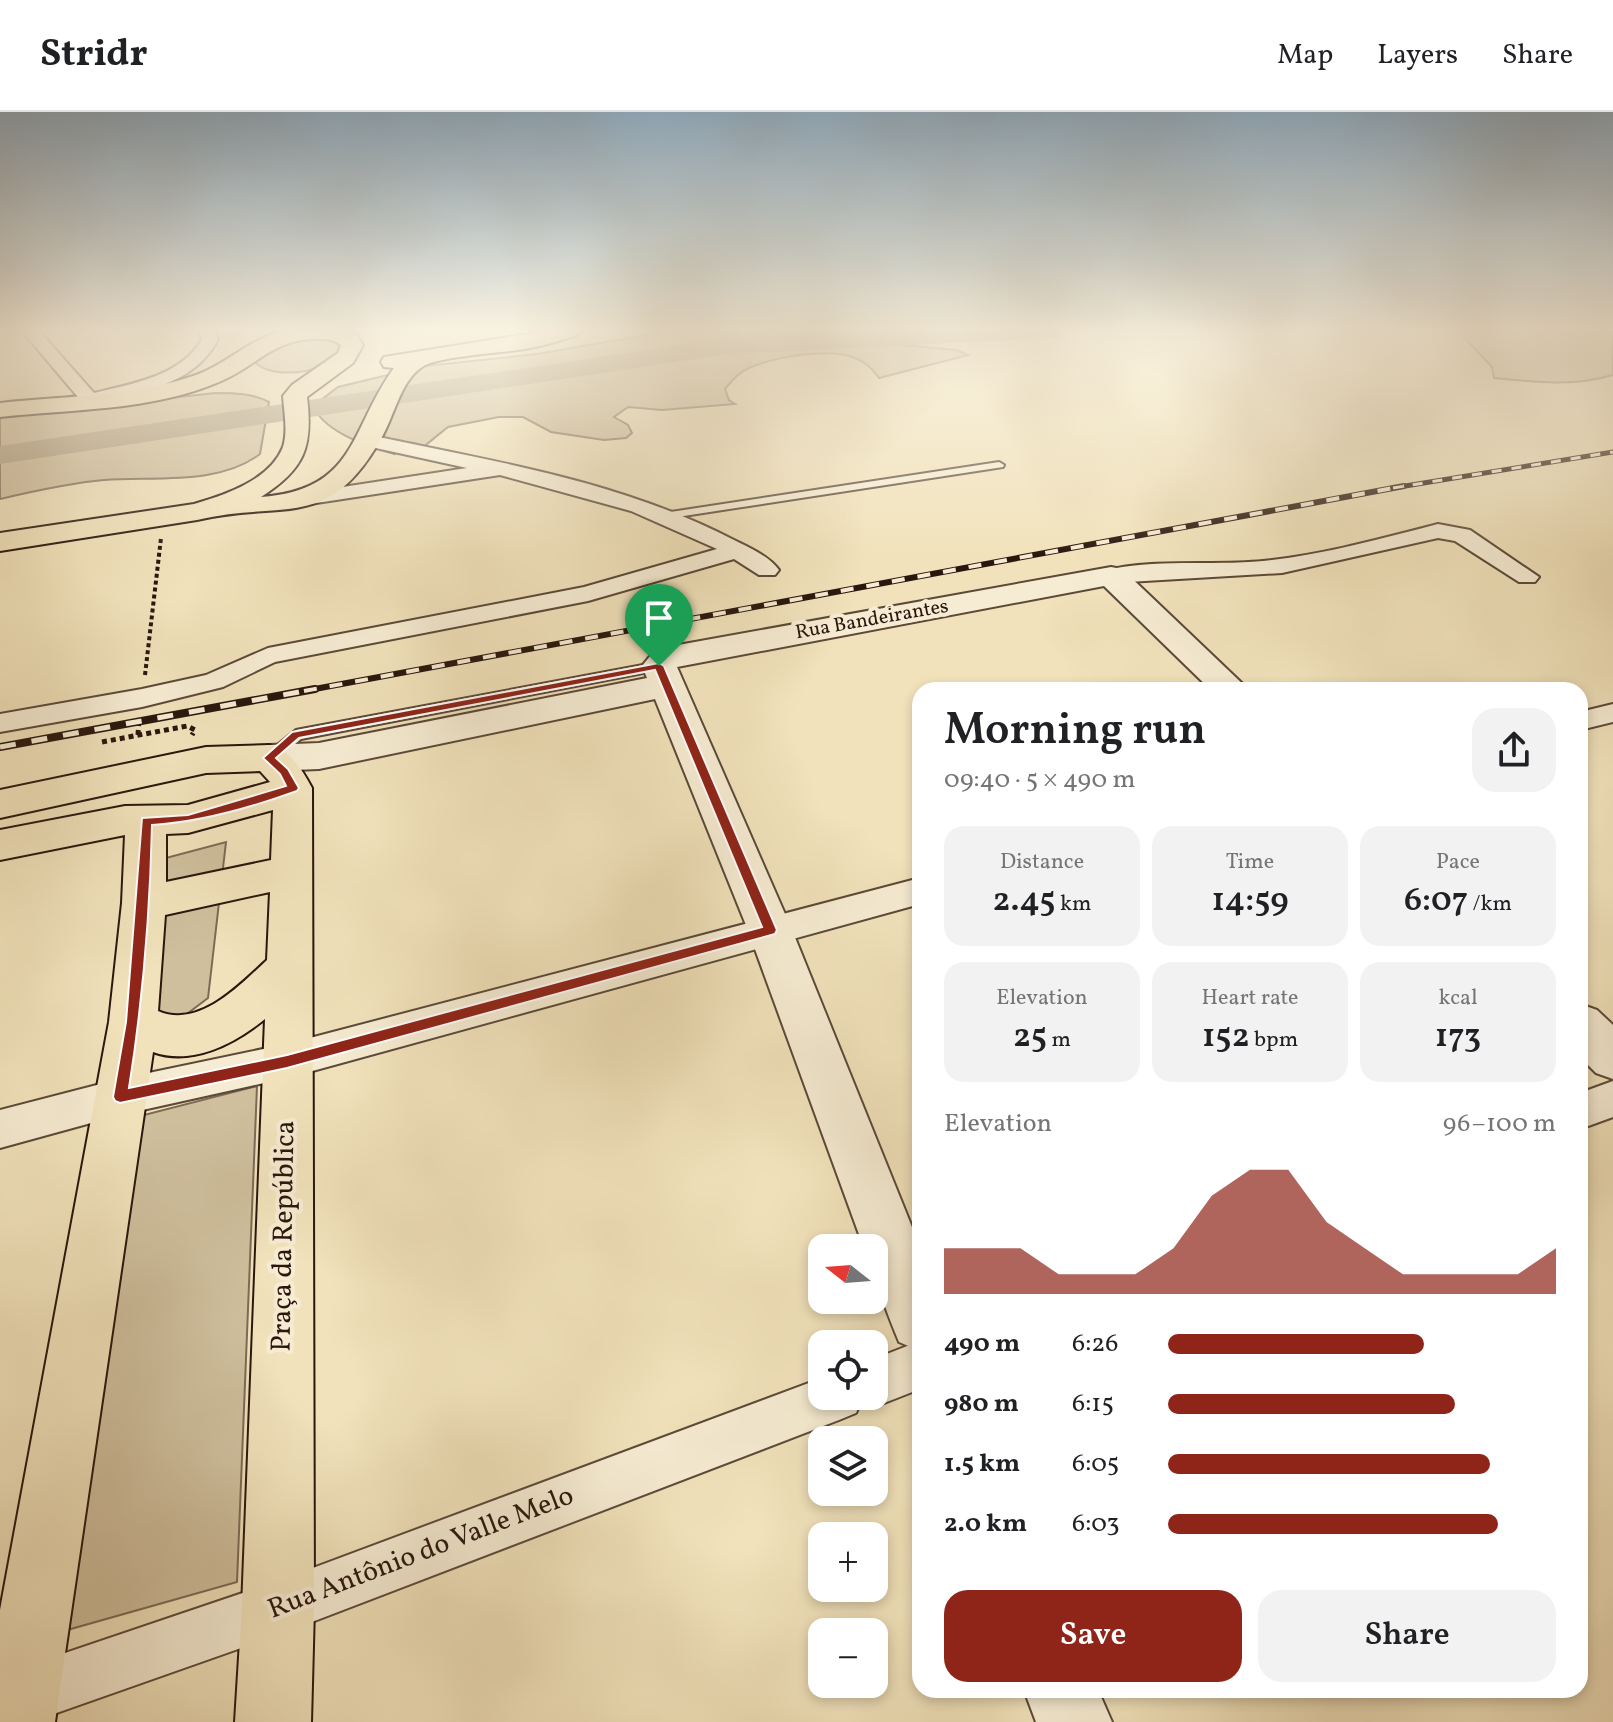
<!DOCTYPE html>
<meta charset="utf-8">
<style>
body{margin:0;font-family:Vollkorn,serif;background:#f2f2f2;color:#202124;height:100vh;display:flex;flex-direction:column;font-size:30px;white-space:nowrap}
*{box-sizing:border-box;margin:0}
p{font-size:26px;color:#757577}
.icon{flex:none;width:44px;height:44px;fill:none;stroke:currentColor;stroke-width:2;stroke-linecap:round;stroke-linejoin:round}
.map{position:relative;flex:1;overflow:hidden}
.sheet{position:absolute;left:912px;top:570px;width:676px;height:1016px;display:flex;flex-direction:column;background:#fff;border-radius:24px;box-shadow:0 4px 12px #0003}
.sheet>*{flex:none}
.needle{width:52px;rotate:287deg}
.tools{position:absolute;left:808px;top:1122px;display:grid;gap:16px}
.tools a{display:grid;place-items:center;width:80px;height:80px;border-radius:16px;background:#fff;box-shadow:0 4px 12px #0003;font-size:40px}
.pin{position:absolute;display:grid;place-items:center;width:68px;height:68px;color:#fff;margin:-82px -34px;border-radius:50% 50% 50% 0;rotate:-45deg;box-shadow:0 0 8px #0007}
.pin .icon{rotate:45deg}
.round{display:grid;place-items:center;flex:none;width:84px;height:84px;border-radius:24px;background:#f2f2f2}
.summary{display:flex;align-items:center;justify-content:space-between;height:136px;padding:0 32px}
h1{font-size:44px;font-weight:600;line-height:60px}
.stats{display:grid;grid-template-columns:repeat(3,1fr);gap:12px;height:136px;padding:8px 32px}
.stats div{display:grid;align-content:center;border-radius:20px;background:#f2f2f2;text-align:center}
.stats b{font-size:34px;font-weight:600}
.stats small{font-size:22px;font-weight:400}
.stats p{font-size:22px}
.chart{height:224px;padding:16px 32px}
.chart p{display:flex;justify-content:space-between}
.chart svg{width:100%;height:144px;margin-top:8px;fill:#8f2418;opacity:.7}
.primary-button{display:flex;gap:16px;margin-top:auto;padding:16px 32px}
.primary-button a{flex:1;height:92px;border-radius:24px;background:#8f2418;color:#fff;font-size:32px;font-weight:600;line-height:92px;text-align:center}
.primary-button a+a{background:#f2f2f2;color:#202124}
ul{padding:0 32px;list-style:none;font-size:26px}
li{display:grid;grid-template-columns:128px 96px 1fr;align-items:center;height:60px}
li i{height:20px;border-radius:10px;background:#8f2418}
header{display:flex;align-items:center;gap:48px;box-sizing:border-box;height:112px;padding:0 40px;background:#fff;border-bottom:2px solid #e0e0e0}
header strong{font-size:38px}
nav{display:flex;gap:44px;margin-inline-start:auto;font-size:28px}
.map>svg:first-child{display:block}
.green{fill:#cfbf9d;stroke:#7c6a55;stroke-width:2}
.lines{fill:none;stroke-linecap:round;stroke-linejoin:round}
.river{fill:#ad9d80;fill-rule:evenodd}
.service-casing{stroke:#5c4938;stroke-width:4}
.minor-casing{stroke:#5c4938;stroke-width:4}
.tertiary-casing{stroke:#5c4938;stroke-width:4}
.primary-casing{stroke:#2a160d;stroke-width:4}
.path-far1{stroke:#2a160d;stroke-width:4;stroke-dasharray:4 3;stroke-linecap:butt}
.path{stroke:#2a160d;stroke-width:5;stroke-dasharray:5 4;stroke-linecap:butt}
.service{fill:#f6ecd3;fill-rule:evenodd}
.minor{fill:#f6ecd3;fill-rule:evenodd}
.tertiary{fill:#f6ecd3;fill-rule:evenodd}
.primary{fill:#f1e2bb;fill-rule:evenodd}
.rail-far2-casing{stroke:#2a160d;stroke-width:5}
.rail-far1-casing{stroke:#2a160d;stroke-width:6}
.rail-casing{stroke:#2a160d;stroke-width:8}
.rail-far2{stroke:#f6ecd3;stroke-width:3;stroke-dasharray:10;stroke-linecap:butt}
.rail-far1{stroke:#f6ecd3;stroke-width:4;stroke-dasharray:13;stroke-linecap:butt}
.rail{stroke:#f6ecd3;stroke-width:5;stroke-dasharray:16;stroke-linecap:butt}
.route{fill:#8f2418;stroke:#fff;stroke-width:2;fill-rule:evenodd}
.labels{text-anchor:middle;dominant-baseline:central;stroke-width:8;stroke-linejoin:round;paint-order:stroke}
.far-street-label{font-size:20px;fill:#2a160d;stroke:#f6ecd3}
.near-street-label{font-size:28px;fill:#2a160d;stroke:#f6ecd3}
</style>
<header>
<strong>Stridr</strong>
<nav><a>Map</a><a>Layers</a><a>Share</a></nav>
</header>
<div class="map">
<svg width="1613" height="1610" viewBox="0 0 1613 1610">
<rect width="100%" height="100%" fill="#f1e2bb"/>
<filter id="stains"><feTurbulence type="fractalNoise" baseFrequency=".0025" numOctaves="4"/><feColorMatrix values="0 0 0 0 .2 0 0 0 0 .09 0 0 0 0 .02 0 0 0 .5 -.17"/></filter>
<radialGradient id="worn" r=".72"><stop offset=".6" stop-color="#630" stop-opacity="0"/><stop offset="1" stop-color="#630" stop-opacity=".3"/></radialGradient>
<g class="green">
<path d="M669 219H886L882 231 956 238 968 243 879 266C872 257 866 250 855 246 830 235 774 245 749 256 739 260 732 269 725 277L729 288 735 292 662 298 628 295 614 305 628 313 632 321 626 326 604 328 551 320 523 305H499L448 315 422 336H392L394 342C365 333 322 320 311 290L321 288 338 275 425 254 537 242Z"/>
<path d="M1458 219H1613V263C1572 275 1536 270 1494 266L1492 255Z"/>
<path d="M311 227 334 229 343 237C337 242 330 250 323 253 306 262 269 265 255 250L256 245 283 231Z"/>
<path d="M215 281C235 281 251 281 269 290L260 342C218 374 154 364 104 368 69 371 34 379 0 387V305Z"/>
<polygon points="226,730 208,886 175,911 153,912 162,747"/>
<polygon points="257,974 237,1470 53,1522 140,1004"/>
</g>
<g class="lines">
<polygon class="river" points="890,219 1065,219 1062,224 1053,226 728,242 0,352 0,334 728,226"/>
<defs>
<g id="service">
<polygon points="999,350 1004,353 1003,355 664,407 658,404 664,401"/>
<polygon points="659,550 666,554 664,557 301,627 274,650 264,650 261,646 296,618"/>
</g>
<g id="minor">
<path d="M22 219H39L94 281C131 272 182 264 202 227L198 219H214L218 227C194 275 136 281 89 292L83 291Z"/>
<path d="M369 323C492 349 621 369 734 428 748 435 769 444 779 458L775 463H759L734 447 588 489 275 550 223 575 142 595 0 620V602L142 577 206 563 268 536 584 475 717 437 631 399 500 363 310 392 302 391 299 386 302 381 310 380 467 356 362 333 359 329Z"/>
<path d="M1438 412 1470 418 1539 465 1535 470H1519L1455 429 1438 426 1282 461 1111 471 1103 469 1099 464 1103 459C1154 446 1210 454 1263 449 1322 443 1380 427 1438 412Z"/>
<polygon points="1613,592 1613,610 1580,618 1580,600"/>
<polygon points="920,766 920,792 287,966 120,1003 0,1036 0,998 120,967 287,932"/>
<polygon points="1613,969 1613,1005 1580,1017 1580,981"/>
<polygon points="920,1229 920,1277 874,1295 861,1290 856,1301 839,1308 278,1523 31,1610 0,1610 0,1563 278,1469 822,1266 822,1284 874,1284 874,1247"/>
</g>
<g id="tertiary">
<path d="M1111 455 1122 457 1249 578H1211L1104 474 677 555 792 818 920 1135V1239L899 1230C886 1198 874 1170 874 1136H864L748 818 655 587 319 657 269 659 256 655 250 646 256 637 269 633 319 631 647 566 642 554 655 538 667 535Z"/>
<polygon points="1580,892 1597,898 1613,913 1613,967 1596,961 1580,945"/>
<polygon points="1024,1578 1098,1578 1112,1610 1036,1610"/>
</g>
<g id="primary">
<path d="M283 219H350L356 222 363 233 353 251 307 285C313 335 305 357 261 385 357 378 349 318 394 256L384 255 381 250 384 245 546 219H581L577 223C562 228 546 233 530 236 507 241 437 244 422 255 401 269 395 301 383 323 329 422 284 387 197 408L0 439V421L194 392C225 383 270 368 283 335 288 319 284 300 283 284L292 273 338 241 341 233C333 226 323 227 312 227 269 230 256 255 219 270 152 299 71 297 0 305V291C62 284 130 285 190 265 224 255 248 227 283 219Z"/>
<path d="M269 633C292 640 301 656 312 676L314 1496 311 1610H235L242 1496 265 907C234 932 192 954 153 940L55 1610H0V1498L109 910 122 791 125 723 0 748V718L125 694 188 693 270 670 260 659 206 661 0 706V678L206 635ZM273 698 271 748 166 770V722L188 721ZM270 780 267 848C240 873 199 917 158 899L165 803Z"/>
</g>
</defs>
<use href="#service" class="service-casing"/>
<use href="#minor" class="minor-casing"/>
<use href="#tertiary" class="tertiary-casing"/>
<use href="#primary" class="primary-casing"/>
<polyline class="path-far1" points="145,563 161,426"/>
<g class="path">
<polyline points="138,623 139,608"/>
<polyline points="102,630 187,614 195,618 192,623"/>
</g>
<use href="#service" class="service"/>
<use href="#minor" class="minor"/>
<use href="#tertiary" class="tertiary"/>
<use href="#primary" class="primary"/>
<defs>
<polyline id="rail-far2" points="1393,376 1613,340"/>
<polyline id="rail-far1" points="304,579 1404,374"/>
<polyline id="rail" points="0,635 315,577"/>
</defs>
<use href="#rail-far2" class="rail-far2-casing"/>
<use href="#rail-far1" class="rail-far1-casing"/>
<use href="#rail" class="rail-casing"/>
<use href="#rail-far2" class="rail-far2"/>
<use href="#rail-far1" class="rail-far1"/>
<use href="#rail" class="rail"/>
</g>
<linearGradient id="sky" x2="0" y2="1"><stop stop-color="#90abbe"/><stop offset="0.49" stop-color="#f9f2e0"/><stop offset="1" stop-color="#f9f2e0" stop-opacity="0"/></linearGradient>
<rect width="1613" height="444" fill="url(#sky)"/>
<path class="route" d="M659 551 664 554 777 818 775 822 287 956 120 991 115 989 113 985 126 910 142 706 188 703 286 674 280 662 263 646 292 620ZM655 558 762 815 287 943 129 976C143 888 150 801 152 713 202 710 250 696 297 679L299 676 288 657 276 646 299 626Z"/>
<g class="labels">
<g class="far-street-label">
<text transform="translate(872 508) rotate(-10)">Rua Bandeirantes</text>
</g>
<g class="near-street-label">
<text transform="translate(284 1124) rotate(-89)">Praça da República</text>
<text transform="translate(421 1441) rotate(-21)">Rua Antônio do Valle Melo</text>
</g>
</g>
<rect width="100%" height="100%" filter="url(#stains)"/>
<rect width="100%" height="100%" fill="url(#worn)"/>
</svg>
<div class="tools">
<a><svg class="needle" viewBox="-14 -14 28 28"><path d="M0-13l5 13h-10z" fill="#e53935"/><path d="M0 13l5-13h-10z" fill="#757577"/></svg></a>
<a><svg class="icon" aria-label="locate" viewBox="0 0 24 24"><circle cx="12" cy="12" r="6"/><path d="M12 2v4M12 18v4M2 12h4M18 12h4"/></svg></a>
<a><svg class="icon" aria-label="layers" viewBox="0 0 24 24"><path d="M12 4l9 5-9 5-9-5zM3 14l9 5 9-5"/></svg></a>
<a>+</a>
<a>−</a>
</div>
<div class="pin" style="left:659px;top:554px;background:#1e9e55"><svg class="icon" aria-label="arrive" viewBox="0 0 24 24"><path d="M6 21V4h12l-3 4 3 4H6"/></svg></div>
<section class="sheet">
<div class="summary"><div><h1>Morning run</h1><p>09:40 · 5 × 490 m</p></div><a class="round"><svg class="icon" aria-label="share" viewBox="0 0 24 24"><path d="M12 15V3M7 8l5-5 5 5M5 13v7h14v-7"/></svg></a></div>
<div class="stats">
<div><p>Distance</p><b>2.45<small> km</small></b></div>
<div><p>Time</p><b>14:59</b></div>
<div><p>Pace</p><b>6:07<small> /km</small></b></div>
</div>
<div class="stats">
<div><p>Elevation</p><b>25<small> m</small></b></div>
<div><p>Heart rate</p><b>152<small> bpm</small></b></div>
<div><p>kcal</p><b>173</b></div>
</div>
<div class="chart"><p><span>Elevation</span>96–100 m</p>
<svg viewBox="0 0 160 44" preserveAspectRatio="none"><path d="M0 44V30L10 30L20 30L30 38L40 38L50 38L60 30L70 14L80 6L90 6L100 22L110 30L120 38L130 38L140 38L150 38L160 30V44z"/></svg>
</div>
<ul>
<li><b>490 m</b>6:26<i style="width:66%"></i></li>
<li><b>980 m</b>6:15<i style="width:74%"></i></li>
<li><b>1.5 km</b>6:05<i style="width:83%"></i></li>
<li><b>2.0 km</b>6:03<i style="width:85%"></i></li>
</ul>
<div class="primary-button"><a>Save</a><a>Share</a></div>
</section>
</div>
